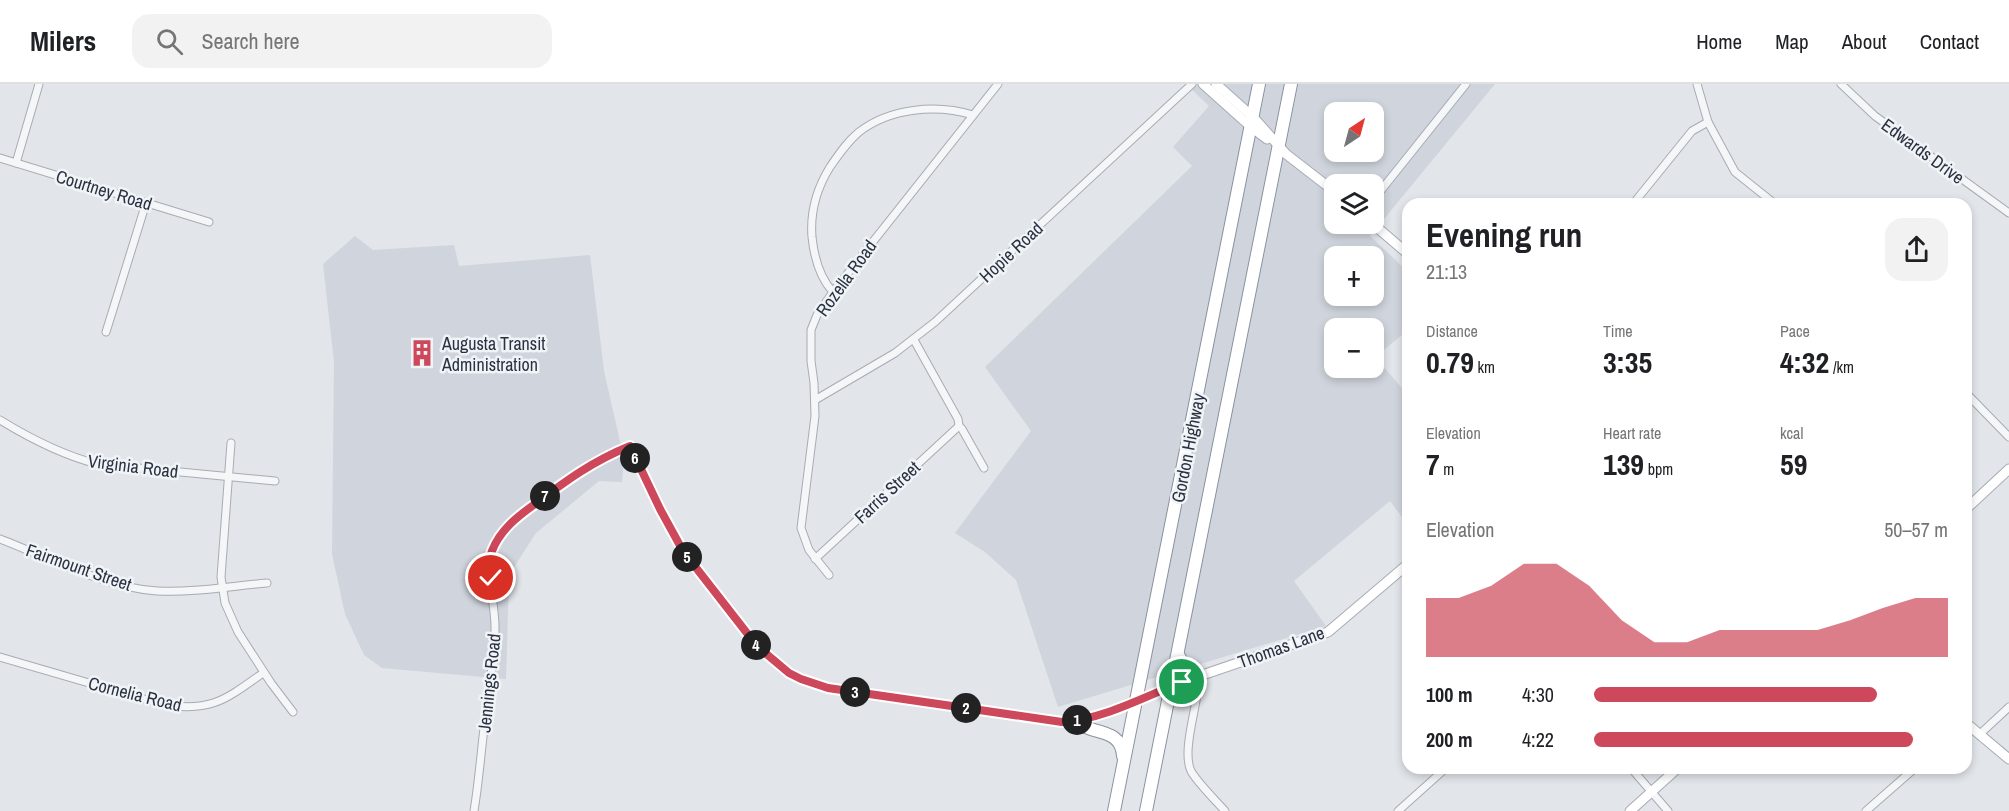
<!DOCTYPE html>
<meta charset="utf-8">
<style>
body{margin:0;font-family:"Archivo Narrow",sans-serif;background:#f2f2f2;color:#202124;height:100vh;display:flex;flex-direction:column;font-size:22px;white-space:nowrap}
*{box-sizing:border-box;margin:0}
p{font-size:20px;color:#757577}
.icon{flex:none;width:33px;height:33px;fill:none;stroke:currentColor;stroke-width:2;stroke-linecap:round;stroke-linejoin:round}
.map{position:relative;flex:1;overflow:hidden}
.side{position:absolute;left:1402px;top:114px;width:570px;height:576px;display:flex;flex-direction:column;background:#fff;border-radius:18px;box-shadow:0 3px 9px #0003}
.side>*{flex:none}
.needle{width:39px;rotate:36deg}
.buttons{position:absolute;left:1324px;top:18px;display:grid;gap:12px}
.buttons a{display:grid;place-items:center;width:60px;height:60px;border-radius:12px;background:#fff;box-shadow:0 3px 9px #0003;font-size:30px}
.pin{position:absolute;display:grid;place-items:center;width:51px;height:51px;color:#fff;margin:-26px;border:3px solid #fff;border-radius:50%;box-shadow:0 2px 6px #0007}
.km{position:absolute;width:30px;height:30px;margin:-15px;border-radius:50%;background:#222;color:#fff;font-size:16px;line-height:30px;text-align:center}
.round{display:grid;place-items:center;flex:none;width:63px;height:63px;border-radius:18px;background:#f2f2f2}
.headline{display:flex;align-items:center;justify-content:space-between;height:102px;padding:0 24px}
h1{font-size:33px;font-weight:700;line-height:45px}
.figures{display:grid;grid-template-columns:repeat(3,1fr);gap:9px;height:102px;padding:6px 24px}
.figures div{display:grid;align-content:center}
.figures b{font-size:30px;font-weight:700}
.figures small{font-size:16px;font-weight:400}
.figures p{font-size:16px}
.chart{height:168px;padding:12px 24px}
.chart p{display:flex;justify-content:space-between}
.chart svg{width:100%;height:108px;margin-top:6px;fill:#cd485a;opacity:.7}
ul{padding:0 24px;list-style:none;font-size:20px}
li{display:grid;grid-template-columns:96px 72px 1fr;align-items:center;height:45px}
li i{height:15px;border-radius:8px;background:#cd485a}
header{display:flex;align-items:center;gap:36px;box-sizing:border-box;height:84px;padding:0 30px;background:#fff;border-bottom:2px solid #e0e0e0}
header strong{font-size:28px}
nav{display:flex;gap:33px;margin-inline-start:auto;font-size:21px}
.search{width:420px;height:54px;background:#f2f2f2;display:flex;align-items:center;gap:15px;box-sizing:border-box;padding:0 21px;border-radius:18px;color:#757577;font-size:22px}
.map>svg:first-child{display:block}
.built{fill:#d0d4dc;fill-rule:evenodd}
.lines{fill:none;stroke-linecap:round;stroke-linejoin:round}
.street-casing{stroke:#a7acb4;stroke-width:9}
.secondary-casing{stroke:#a7acb4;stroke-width:11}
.highway-casing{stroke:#8992a0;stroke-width:14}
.street{stroke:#f4f6f8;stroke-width:7}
.secondary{stroke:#fff;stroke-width:9}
.highway{stroke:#fff;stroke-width:12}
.route-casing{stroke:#fff;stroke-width:12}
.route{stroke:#cd485a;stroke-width:8}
.labels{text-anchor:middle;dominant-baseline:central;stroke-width:5;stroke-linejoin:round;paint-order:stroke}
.street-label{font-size:18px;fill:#2a3242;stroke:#f1f4f7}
.poi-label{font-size:18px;fill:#2a3242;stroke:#f1f4f7;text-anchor:start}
</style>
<header>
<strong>Milers</strong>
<div class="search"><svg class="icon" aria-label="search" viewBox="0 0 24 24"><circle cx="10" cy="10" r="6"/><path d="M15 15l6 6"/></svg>Search here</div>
<nav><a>Home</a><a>Map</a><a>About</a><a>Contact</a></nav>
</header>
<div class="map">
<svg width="2009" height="727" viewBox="0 0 2009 727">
<rect width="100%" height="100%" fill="#e2e5ea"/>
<g class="built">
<path d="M1186 0H1495L1370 152 1408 188V246L1375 273 1408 311V441L1390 417 1294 497 1326 542 1058 623 1016 496 985 468 955 449 1031 347 985 283 1192 82 1173 63 1209 22ZM1335 28H1374V68H1335ZM1335 100H1374V140H1335ZM1335 172H1374V212H1335ZM1335 244H1374V284H1335Z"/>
<polygon points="355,152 373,166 454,161 459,182 590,171 604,287 624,375 622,398 599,397 536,449 509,491 506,595 382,584 364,571 345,530 332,470 334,278 323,180"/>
</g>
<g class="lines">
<defs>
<g id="street">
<polyline points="1697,0 1708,38 1735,88 1775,120"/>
<polyline points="1841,0 1875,32 2009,129"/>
<polyline points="0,74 209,138"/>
<polyline points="16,79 39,0"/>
<polyline points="1374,115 1466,0"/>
<polyline points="1633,120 1692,47 1708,38"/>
<path d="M833 208C819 193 814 172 812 153 810 128 817 104 830 83 839 70 847 58 859 48 890 24 936 20 973 31"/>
<polyline points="106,248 146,119"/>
<polyline points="1966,309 2009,353"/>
<polyline points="815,316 895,269 935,238 1192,0"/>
<path d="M0 336C31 355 62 371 97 380L275 397"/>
<polyline points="959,342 962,345 984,384"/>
<polyline points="231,359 221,493 225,519 238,548 271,599 293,628"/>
<path d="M0 455C47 473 107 504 157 507 193 509 231 502 267 499"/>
<polyline points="815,475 959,342 958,335 914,256"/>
<polyline points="829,491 809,466 801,444 815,332 814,299 811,277 811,246 817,231 833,208 998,0"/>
<path d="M0 573 161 620C210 629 225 616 263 589"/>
<path d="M1199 593C1199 618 1181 666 1191 687 1197 698 1216 717 1225 727"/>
<polyline points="1980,650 2009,623"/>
<polyline points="1631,684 1668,727"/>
<path d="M474 727C479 697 481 667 485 636 489 606 494 576 495 546 496 523 485 488 491 468 503 430 593 377 630 362L660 425 683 467 757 562 765 570 789 589 801 595 828 604 1062 637C1087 636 1113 627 1136 617"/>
<polyline points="1398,727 1446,684"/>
<polyline points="1866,727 1915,684"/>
</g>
<g id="secondary">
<polyline points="1203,0 1251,43 1267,55"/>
<polyline points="1216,0 1253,33 1286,70 1335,108"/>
<polyline points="1373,140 1408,170"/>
<polyline points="1966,425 2009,385"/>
<polyline points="1136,617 1182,598 1328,548 1408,480"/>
<polyline points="1966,639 2009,675"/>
<polyline points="1630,727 1678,684"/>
</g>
<g id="highway">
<polyline points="1178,571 1186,584 1199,593"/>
<path d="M1072 637C1079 640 1087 644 1094 646 1110 650 1122 654 1123 672"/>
<polyline points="1114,727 1259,0"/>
<polyline points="1146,727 1291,0"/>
</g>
</defs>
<use href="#street" class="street-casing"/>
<use href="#secondary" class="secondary-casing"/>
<use href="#highway" class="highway-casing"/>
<use href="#street" class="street"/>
<use href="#secondary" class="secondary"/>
<use href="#highway" class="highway"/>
</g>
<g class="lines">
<defs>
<path id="route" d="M491 494C490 485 489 475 492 467 500 446 518 432 535 420 567 396 593 377 630 362L660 425 683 467 757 562 789 589 801 595 828 604 1062 638C1104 635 1144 613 1182 598"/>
</defs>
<use href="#route" class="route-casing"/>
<use href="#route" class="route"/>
</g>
<defs>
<symbol id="building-bare" viewBox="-9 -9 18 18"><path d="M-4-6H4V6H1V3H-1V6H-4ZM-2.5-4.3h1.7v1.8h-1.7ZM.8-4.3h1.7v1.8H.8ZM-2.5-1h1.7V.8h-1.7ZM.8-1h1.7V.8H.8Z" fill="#cd485a" stroke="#f1f4f7" stroke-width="2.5" paint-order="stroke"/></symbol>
</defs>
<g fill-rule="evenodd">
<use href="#building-bare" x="403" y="250" width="38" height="38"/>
</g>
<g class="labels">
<g class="street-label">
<text transform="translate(1923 67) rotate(36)">Edwards Drive</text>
<text transform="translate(104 106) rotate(17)">Courtney Road</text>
<text transform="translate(1011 168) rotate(-43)">Hopie Road</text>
<text transform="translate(846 194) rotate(-54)">Rozella Road</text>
<text transform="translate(1188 364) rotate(-79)">Gordon Highway</text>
<text transform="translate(133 382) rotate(7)">Virginia Road</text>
<text transform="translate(887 408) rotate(-43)">Farris Street</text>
<text transform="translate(79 483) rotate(19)">Fairmount Street</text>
<text transform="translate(1281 563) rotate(-20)">Thomas Lane</text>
<text transform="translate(489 599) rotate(-84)">Jennings Road</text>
<text transform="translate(135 610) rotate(14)">Cornelia Road</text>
</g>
<g class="poi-label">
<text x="442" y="259">Augusta Transit<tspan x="442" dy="21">Administration</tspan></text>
</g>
</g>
</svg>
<div class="buttons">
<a><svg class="needle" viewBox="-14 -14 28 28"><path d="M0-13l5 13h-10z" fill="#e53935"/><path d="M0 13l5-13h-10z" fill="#757577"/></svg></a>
<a><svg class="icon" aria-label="layers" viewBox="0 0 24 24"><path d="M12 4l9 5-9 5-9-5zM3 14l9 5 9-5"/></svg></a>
<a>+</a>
<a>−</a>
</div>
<div class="pin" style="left:1182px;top:598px;background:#1e9e55"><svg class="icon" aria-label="arrive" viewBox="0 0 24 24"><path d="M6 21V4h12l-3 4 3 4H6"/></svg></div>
<div class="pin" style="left:491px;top:494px;background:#d93025"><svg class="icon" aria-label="check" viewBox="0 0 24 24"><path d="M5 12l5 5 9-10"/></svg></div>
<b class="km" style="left:1077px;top:636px">1</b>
<b class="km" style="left:966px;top:624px">2</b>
<b class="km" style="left:855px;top:608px">3</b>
<b class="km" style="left:756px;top:561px">4</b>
<b class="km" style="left:687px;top:473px">5</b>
<b class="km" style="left:635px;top:374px">6</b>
<b class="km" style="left:545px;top:412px">7</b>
<section class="side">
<div class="headline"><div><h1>Evening run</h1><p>21:13</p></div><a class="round"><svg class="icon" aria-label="share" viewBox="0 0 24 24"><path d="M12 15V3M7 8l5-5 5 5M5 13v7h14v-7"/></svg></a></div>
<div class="figures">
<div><p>Distance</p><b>0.79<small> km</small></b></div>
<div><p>Time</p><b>3:35</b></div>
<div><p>Pace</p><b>4:32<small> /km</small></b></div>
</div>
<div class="figures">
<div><p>Elevation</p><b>7<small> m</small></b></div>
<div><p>Heart rate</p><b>139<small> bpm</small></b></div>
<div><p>kcal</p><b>59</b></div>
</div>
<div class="chart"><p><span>Elevation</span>50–57 m</p>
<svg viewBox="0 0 160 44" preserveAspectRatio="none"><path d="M0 44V20L10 20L20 15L30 6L40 6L50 15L60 29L70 38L80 38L90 33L100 33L110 33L120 33L130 29L140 24L150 20L160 20V44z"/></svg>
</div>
<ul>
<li><b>100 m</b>4:30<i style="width:80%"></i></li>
<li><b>200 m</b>4:22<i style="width:90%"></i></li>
</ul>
</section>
</div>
